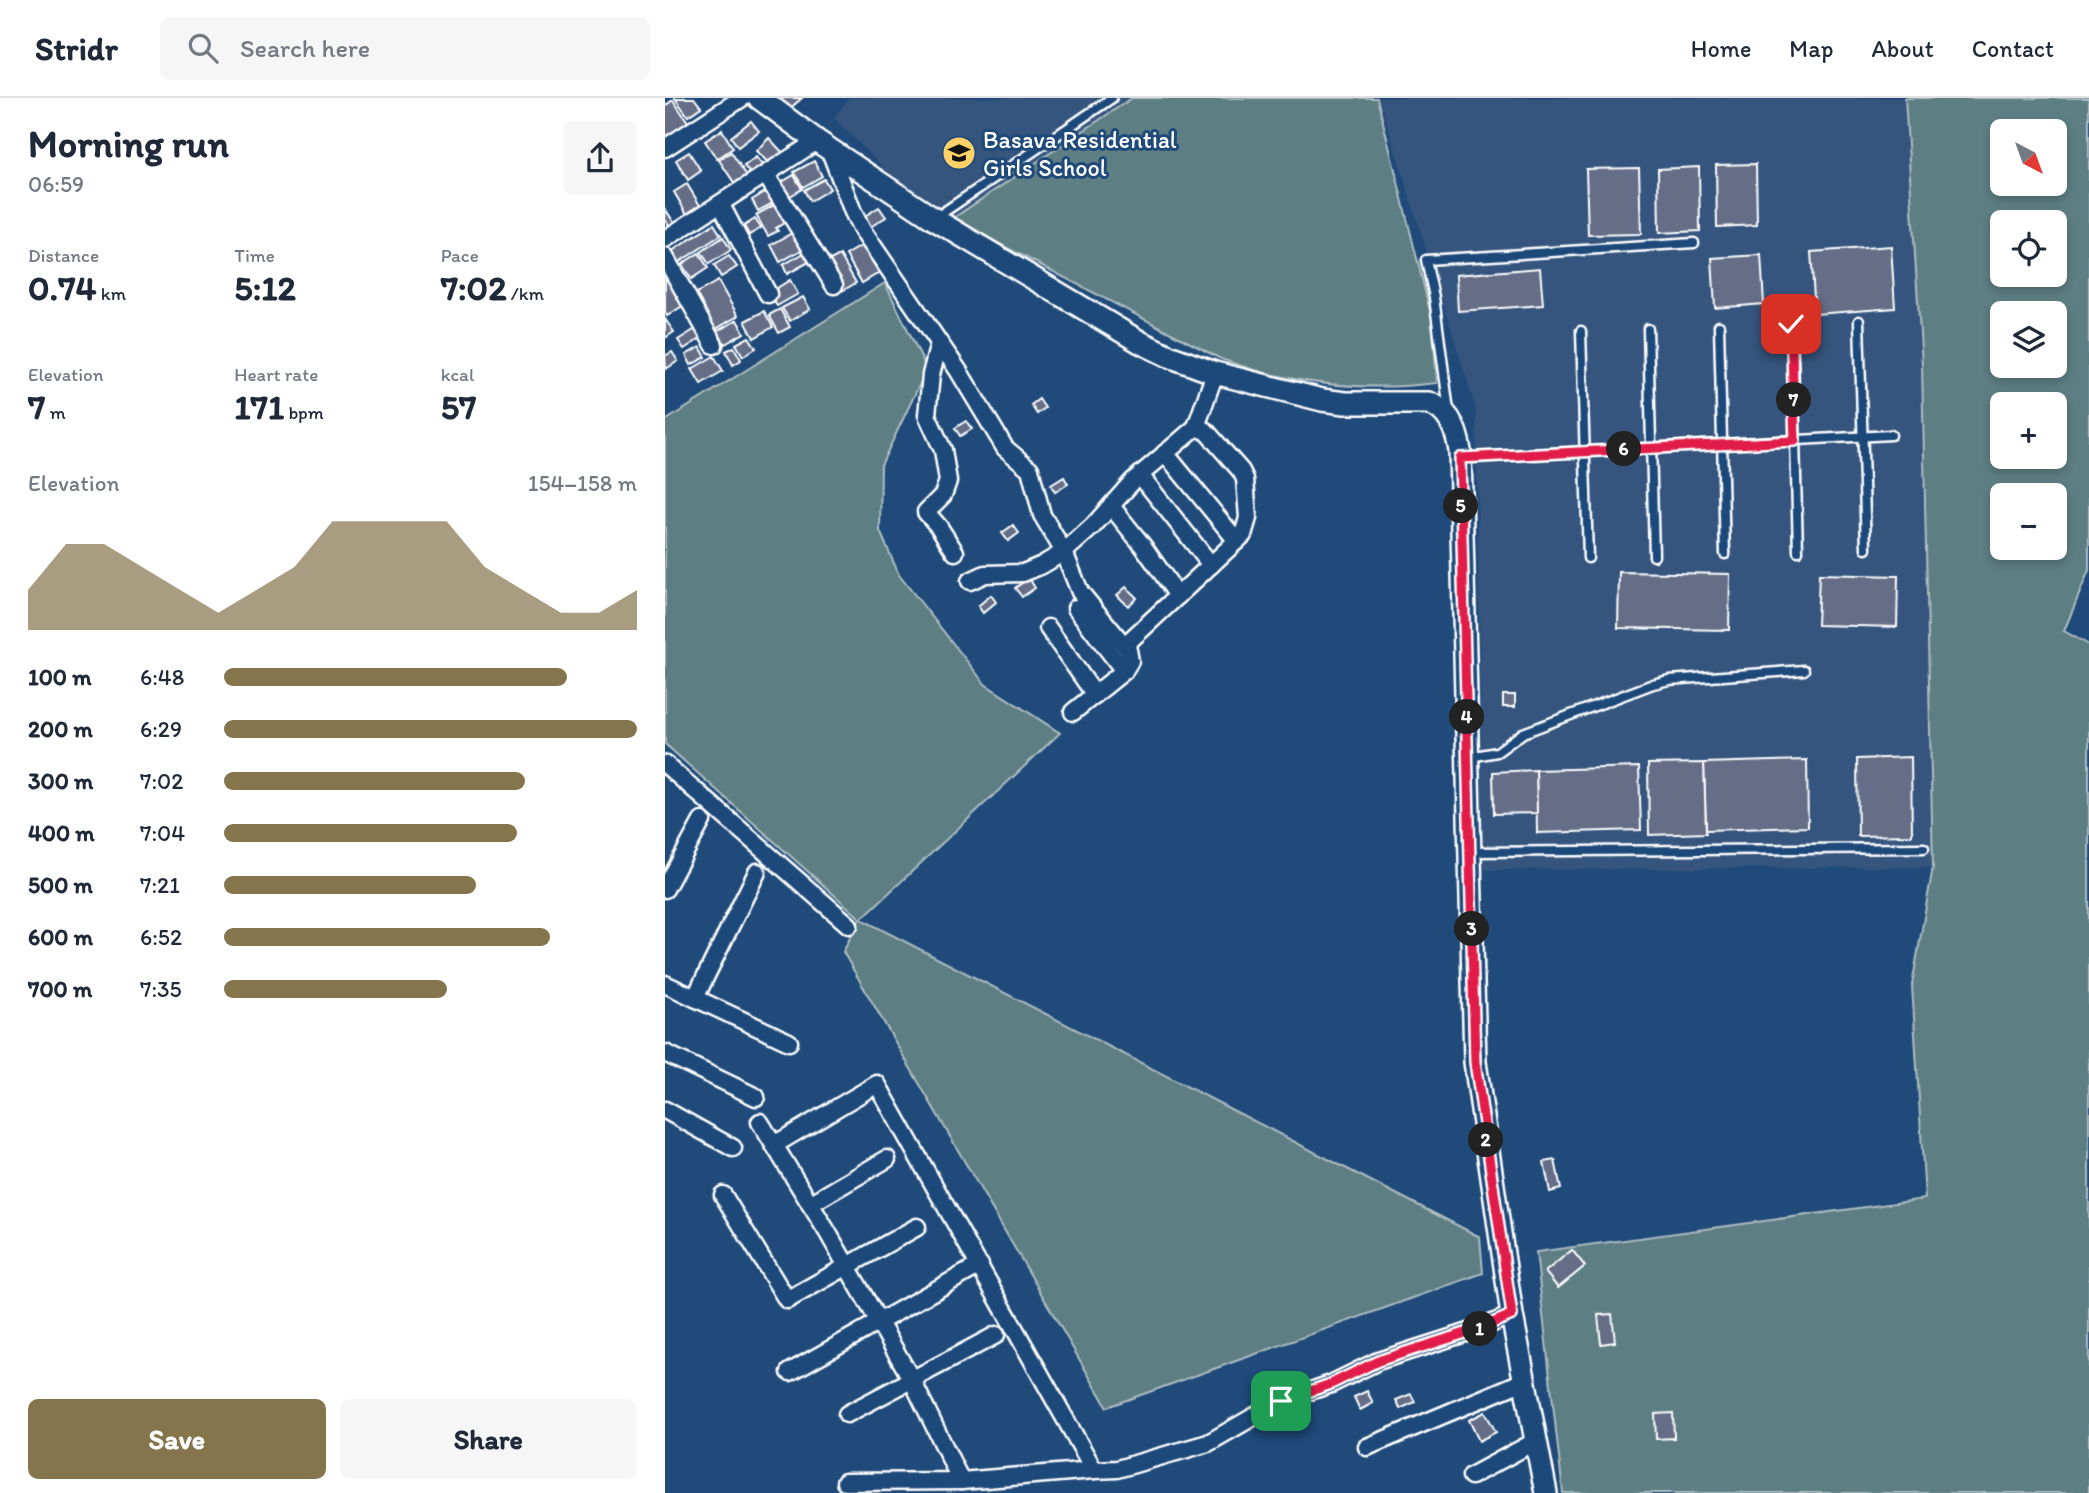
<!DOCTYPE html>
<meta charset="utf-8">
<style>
body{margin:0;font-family:Itim,sans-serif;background:#f6f6f7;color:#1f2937;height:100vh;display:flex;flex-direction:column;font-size:26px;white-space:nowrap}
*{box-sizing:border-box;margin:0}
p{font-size:23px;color:#747a83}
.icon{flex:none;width:38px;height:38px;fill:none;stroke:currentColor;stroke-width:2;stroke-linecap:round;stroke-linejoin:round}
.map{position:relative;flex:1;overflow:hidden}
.panel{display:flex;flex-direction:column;background:#fff;width:665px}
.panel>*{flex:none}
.needle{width:46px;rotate:139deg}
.controls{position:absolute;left:1325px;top:21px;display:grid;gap:14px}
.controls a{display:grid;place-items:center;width:77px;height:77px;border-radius:10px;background:#fff;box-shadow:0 4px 10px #0003;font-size:35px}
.pin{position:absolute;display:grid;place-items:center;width:60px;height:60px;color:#fff;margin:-30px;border-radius:14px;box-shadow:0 4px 10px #0006}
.km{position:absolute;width:35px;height:35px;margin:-18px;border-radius:50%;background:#222;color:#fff;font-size:19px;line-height:35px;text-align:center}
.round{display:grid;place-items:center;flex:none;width:74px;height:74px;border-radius:10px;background:#f6f6f7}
.overview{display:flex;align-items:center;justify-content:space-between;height:119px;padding:0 28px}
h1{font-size:38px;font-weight:800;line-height:52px}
.metrics{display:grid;grid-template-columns:repeat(3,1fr);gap:10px;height:119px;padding:7px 28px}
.metrics div{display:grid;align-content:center}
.metrics b{font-size:35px;font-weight:800}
.metrics small{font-size:19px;font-weight:400}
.metrics p{font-size:19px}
.chart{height:196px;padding:14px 28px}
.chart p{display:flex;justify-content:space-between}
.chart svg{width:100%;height:126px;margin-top:7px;fill:#84754c;opacity:.7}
.primary-button{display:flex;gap:14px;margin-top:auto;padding:14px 28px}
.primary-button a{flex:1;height:80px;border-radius:10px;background:#84754c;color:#fff;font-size:28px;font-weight:800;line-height:80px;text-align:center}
.primary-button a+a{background:#f6f6f7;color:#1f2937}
ul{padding:0 28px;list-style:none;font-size:23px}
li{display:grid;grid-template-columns:112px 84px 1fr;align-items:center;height:52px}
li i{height:18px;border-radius:9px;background:#84754c}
header{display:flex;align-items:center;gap:42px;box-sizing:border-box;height:98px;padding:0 35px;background:#fff;border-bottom:2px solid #e0e1e3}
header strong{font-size:33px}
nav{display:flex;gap:38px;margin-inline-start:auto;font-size:24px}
.search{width:490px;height:63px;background:#f6f6f7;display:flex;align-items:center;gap:18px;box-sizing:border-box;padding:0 24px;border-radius:10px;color:#747a83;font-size:26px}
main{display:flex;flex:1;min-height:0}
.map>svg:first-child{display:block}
.built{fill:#34557e}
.green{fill:#5d7e83;stroke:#aebec1;stroke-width:2;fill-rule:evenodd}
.building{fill:#656e86;stroke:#fff;stroke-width:2}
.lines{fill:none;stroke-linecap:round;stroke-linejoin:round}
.lane-casing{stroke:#fff;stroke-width:13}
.street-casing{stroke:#fff;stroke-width:21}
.secondary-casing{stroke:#fff;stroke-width:26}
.lane{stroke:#1f4a7a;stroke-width:8}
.street{stroke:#1f4a7a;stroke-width:16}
.secondary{stroke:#1f4a7a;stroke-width:21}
.route-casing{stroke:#fff;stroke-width:14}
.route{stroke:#e11d48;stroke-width:9}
.labels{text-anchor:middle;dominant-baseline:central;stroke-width:6;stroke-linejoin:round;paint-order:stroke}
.poi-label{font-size:24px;fill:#fff;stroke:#1f4a7a;text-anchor:start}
</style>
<header>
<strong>Stridr</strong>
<div class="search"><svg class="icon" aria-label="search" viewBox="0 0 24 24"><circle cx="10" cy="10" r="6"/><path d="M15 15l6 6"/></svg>Search here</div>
<nav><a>Home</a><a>Map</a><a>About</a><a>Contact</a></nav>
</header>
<main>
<section class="panel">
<div class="overview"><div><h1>Morning run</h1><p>06:59</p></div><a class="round"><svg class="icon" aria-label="share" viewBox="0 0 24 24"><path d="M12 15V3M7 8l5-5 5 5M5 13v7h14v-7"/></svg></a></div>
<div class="metrics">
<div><p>Distance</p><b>0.74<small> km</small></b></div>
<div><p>Time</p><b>5:12</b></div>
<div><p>Pace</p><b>7:02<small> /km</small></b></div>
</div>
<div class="metrics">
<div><p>Elevation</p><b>7<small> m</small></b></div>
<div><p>Heart rate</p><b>171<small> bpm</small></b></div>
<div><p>kcal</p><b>57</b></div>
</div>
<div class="chart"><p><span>Elevation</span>154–158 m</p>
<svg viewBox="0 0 160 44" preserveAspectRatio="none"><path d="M0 44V30L10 14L20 14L30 22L40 30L50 38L60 30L70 22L80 6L90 6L100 6L110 6L120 22L130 30L140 38L150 38L160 30V44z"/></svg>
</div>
<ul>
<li><b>100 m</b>6:48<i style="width:83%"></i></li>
<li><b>200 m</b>6:29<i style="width:100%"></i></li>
<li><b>300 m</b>7:02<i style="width:73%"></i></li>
<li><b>400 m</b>7:04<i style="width:71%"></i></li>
<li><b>500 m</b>7:21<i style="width:61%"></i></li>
<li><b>600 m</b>6:52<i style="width:79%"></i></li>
<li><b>700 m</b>7:35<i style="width:54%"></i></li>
</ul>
<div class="primary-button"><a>Save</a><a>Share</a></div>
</section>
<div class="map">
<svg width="1424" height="1395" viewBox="0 0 1424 1395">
<rect width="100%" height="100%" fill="#1f4a7a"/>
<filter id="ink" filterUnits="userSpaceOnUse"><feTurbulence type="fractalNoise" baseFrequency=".0143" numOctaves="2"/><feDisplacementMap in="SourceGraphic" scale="14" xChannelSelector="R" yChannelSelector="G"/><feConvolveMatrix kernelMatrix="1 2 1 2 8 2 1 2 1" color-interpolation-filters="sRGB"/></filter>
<g filter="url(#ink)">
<g class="built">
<polygon points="184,0 467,0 287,121 237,89 169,20"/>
<polygon points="714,0 1240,0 1257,267 1268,769 818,772 811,311"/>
</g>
<g class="green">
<path d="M467 0H712L767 221 772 285C697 294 627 287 556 261L287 121Z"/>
<path d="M1240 0H1424V472L1399 533 1424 547V1395H898L871 1154 1260 1101 1247 887 1268 769 1257 267ZM1337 33H1390V86H1337ZM1337 124H1390V177H1337ZM1337 215H1390V268H1337ZM1337 306H1390V359H1337ZM1337 397H1390V450H1337Z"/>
<polygon points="220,185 262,271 216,367 215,433 234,477 320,586 395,635 196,821 815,1139 818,1175 442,1309 178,854 195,820 0,646 0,323"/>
</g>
<g class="building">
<polygon points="10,0 29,0 36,9 23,18"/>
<polygon points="111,0 137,0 122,13"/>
<polygon points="8,2 23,24 0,40 0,8"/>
<polygon points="86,23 94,33 73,49 66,39"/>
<polygon points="57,32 68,50 52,61 40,43"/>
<polygon points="104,40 119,56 107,68 91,53"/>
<polygon points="24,54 36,73 23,82 11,62"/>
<polygon points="66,54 84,81 72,89 54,62"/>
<polygon points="91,59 100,71 89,80 79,68"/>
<polygon points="149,63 157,78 138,89 129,74"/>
<polygon points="1091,66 1092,127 1052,129 1051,67"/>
<polygon points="1034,69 1035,133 994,135 993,71"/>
<polygon points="974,70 976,136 923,137 921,71"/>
<polygon points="129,77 137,91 120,101 112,87"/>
<polygon points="159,81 165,91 145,103 139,92"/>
<polygon points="22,86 36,109 23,118 9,94"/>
<polygon points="105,91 112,103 93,113 87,102"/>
<polygon points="111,106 121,124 111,130 113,133 103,138 91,117"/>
<polygon points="214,109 221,119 202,131 195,121"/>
<polygon points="1,112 10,126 5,129 0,121"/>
<polygon points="90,121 96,130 84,137 79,128"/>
<polygon points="49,126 56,137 11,166 4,155"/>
<polygon points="129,134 138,151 115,164 106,147"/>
<polygon points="58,139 66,152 44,166 36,154"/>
<polygon points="198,147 214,175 197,185 181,157"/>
<polygon points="1226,148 1230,210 1150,216 1146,154"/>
<polygon points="34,155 43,170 26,181 17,166"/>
<polygon points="139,155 144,164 122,176 118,167"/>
<polygon points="175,157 191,185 177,193 161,164"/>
<polygon points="1096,157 1099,206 1050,210 1047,160"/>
<polygon points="64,158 72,169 56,179 49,167"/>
<polygon points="0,170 22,205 2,218 0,214"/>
<polygon points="875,170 878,207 793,213 791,177"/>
<polygon points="125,182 133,196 112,208 104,195"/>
<polygon points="53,183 73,218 49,232 30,196"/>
<polygon points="138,199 145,211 125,223 117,210"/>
<polygon points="115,211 125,229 114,235 104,217"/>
<polygon points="99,213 108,229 89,240 80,223"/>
<polygon points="0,221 9,234 0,240"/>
<polygon points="72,222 79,235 60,246 52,233"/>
<polygon points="32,230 38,239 19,251 13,242"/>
<polygon points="84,239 91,250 78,258 71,246"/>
<polygon points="35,249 41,259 26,267 21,257"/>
<polygon points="69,249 76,262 68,267 61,253"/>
<polygon points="7,254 13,263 1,271 0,258"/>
<polygon points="49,258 58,273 36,286 27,271"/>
<polygon points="374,301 380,310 372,316 366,307"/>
<polygon points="301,323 307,331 295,338 290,330"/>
<polygon points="399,379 403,386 390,394 386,387"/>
<polygon points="348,427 354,435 343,443 337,435"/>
<polygon points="954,474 1065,476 1064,532 953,530"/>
<polygon points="1154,476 1233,478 1232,529 1152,527"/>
<polygon points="364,480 370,490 357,499 350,490"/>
<polygon points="461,489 472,500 463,508 452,497"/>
<polygon points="326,497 331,504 318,515 313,508"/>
<rect x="838" y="597" width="12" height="12"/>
<polygon points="1246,659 1247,737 1193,738 1192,661"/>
<polygon points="1142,662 1143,729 1041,732 1039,665"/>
<polygon points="1039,665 1041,735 984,737 983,666"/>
<polygon points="974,669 976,732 872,735 871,672"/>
<polygon points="871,672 872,715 829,716 828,674"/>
<polygon points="890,1062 896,1091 885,1094 879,1064"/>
<polygon points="907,1152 920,1168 893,1190 880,1174"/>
<polygon points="947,1216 950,1244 936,1246 933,1217"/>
<polygon points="702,1293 708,1305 695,1312 689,1299"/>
<polygon points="746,1296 750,1304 735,1311 731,1302"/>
<polygon points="820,1314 831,1334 814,1343 804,1322"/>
<polygon points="1008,1315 1009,1340 991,1341 990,1316"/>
</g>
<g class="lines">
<defs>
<g id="lane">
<polyline points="270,120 447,0"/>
<polyline points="1194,223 1201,451"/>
<polyline points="1127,226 1133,453"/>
<polyline points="1054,228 1060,456"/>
<polyline points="983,231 989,458"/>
<polyline points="916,233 923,460"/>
<polyline points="784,313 769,199 761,162 1029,145"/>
<polyline points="798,360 1226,337"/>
<polyline points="805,659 832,654 858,635 988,586 1004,582 1139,572"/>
<polyline points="807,754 1259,750"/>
</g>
<g id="street">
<polyline points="0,50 77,0"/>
<polyline points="164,50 188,114 197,132 293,272 340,350 365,371 377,417 399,454 415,494 463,552 465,563 459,573 408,614"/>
<polyline points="101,77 169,187"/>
<polyline points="56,107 103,196"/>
<polyline points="0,141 152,43"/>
<polyline points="0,159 49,247"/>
<polyline points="274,245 266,277 262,317 278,352 283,383 278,397 261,414 274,429 290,454"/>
<polyline points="500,355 572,443"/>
<polyline points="475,377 546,467"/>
<polyline points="446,408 478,448 513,498"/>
<polyline points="305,483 320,476 358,475 377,467 399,454 428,428 468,383 531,329 550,275"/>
<polyline points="411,510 459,573"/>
<polyline points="383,530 430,597"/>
<polyline points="460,547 578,437 583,420 580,381 576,373 541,333 531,329"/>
<polyline points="0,666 184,827"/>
<polyline points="0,791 37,723"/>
<polyline points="0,886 124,944"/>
<polyline points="30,900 92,774"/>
<polyline points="0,955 91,999"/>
<polyline points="0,1012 68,1050"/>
<polyline points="95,1024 163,1135 247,1282 296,1383"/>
<polyline points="109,1047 212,986 429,1372 452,1371 543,1345 616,1303 666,1286 713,1263 813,1231 847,1217"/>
<polyline points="58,1097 122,1202 252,1129"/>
<polyline points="145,1106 222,1061"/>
<polyline points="125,1274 315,1167"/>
<polyline points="182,1316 331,1237"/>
<polyline points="702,1349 859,1283"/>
<polyline points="806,1378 871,1343"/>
<polyline points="180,1384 296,1383 429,1372"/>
</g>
<path id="secondary" d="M94 0 152 43 269 121 475 244 504 258 550 275 657 302 680 305H764C784 312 792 333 795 353L810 964 847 1217 881 1395"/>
</defs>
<use href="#lane" class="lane-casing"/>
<use href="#street" class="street-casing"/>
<use href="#secondary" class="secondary-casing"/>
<use href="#lane" class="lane"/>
<use href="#street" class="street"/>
<use href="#secondary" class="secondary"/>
</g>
</g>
<g class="lines" filter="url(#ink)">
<defs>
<polyline id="route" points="616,1303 666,1286 713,1263 813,1231 847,1217 810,964 795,360 1130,343 1126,226"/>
</defs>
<use href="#route" class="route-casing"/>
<use href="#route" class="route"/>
</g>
<defs>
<symbol id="school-disc" viewBox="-11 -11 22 22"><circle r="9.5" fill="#ffd166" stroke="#1f4a7a"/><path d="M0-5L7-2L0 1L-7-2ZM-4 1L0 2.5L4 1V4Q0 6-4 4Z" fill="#111"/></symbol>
</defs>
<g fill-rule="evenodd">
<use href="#school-disc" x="275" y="36" width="38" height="38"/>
</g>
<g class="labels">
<g class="poi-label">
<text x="318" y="41">Basava Residential<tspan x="318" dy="28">Girls School</tspan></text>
</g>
</g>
</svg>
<div class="controls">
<a><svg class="needle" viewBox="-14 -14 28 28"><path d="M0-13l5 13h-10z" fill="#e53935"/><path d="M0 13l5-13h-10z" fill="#747a83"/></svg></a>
<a><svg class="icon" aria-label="locate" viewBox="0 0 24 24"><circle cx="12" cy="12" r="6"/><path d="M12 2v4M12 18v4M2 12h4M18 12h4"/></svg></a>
<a><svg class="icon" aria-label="layers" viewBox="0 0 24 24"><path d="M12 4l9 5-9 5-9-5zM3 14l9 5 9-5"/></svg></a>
<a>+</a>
<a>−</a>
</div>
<div class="pin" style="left:616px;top:1303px;background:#1e9e55"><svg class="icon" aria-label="arrive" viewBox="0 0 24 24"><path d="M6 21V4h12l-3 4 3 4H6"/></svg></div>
<div class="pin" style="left:1126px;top:226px;background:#d93025"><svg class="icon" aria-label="check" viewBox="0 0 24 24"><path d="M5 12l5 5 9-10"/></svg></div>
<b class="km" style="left:815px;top:1231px">1</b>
<b class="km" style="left:821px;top:1042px">2</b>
<b class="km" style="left:807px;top:831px">3</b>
<b class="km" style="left:802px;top:619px">4</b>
<b class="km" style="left:796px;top:408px">5</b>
<b class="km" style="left:959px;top:351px">6</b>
<b class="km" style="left:1129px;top:302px">7</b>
</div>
</main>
